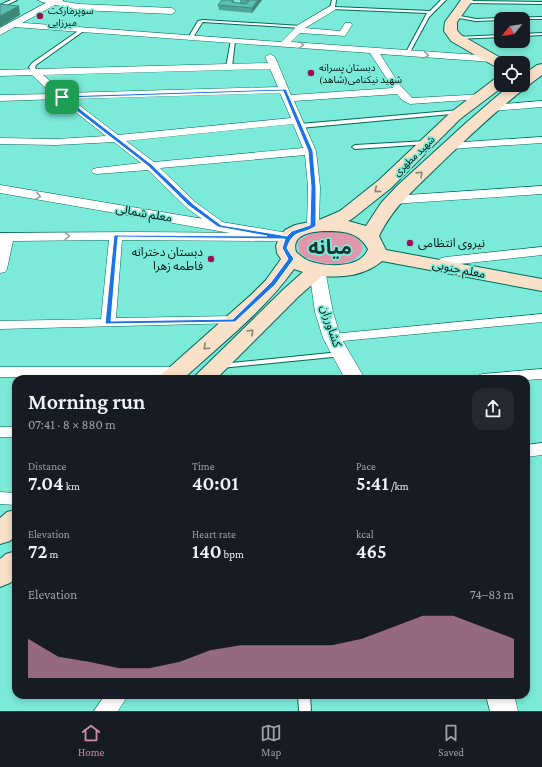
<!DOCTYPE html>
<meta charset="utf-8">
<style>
body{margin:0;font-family:"Crimson Pro","Noto Sans Arabic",serif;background:#242831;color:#f1f3f6;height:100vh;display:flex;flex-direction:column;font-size:15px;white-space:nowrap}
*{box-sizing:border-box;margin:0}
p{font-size:13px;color:#9ea1a6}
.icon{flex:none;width:22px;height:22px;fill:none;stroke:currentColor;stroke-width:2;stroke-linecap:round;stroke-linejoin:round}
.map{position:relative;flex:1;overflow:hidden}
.sheet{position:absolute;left:12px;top:375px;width:518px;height:324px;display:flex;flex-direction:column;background:#171b24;border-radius:12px;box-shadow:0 2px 6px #0003}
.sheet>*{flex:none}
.needle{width:26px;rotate:240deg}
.fabs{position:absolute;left:494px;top:12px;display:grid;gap:8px}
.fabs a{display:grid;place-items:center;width:36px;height:36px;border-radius:8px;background:#171b24;box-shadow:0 2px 6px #0003;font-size:20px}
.pin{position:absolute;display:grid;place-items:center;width:34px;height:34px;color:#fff;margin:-17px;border-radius:8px;box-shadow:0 2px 6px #0006}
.round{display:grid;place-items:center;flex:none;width:42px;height:42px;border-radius:12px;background:#242831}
.summary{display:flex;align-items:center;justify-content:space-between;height:68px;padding:0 16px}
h1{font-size:22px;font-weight:600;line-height:30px}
.metrics{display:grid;grid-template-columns:repeat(3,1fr);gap:6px;height:68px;padding:4px 16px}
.metrics div{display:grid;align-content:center}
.metrics b{font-size:20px;font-weight:600}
.metrics small{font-size:11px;font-weight:400}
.metrics p{font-size:11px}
.chart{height:112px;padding:8px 16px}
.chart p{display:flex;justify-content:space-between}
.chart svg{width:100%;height:72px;margin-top:4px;fill:#cd8bac;opacity:.7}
.tab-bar{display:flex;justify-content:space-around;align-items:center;height:56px;border-top:1px solid #363941;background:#171b24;font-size:11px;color:#9ea1a6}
.tab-bar a{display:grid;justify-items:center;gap:2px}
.tab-bar .active{color:#cd8bac}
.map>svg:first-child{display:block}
.green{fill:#df98ab}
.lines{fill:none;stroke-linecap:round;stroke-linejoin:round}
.service-casing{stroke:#00695d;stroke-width:2}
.minor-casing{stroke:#00695d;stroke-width:1}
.tertiary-casing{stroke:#00695d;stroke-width:1}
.secondary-casing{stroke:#00695d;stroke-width:2}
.service{fill:#fff;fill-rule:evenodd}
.minor{fill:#fff;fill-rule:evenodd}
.tertiary{fill:#fff;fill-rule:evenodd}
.secondary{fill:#f8e0c9;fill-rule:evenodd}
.wall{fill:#4da597}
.shaded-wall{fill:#3f867b}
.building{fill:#5ac0b0;stroke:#3f867b}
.oneway{stroke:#99a1a0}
.oneway2{stroke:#888576}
.route{fill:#1a73e8;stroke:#fff;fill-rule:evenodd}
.poi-dot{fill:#a00c51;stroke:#7cead8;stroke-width:1.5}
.labels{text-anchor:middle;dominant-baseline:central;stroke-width:3.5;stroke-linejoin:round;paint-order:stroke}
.far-poi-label{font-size:10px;fill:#001511;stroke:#7cead8;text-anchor:start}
.far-street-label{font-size:10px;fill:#001511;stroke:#7cead8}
.street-label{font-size:12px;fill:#001511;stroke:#7cead8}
.poi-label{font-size:12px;fill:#001511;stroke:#7cead8;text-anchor:start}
.town-label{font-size:20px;font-weight:bold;fill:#133631;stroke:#7cead8}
</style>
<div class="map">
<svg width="542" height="711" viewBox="0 0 542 711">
<rect width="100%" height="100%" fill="#7cead8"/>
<path class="green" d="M333 231C345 233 360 235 363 248 356 271 313 266 299 252L298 243C306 232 321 231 333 231Z"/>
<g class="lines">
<defs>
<g id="service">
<polygon points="11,0 17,0 0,8 0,5"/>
<polygon points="332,0 336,0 335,7 430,11 441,0 446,0 429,17 409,54 407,55 405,54 427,13 332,9 330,8"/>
<polygon points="466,1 542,2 542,4 464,3 464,1"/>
<polygon points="455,15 476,19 501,18 503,19 501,19 501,20 476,21 453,17 453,16"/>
<polygon points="542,17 542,19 507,19 509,18"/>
<polygon points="203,20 301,26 303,27 301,28 203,22 202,23 192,39 188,39 188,38 198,21"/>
<polygon points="81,29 85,30 36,65 35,67 37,72 32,73 29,67 32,63"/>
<polygon points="542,33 542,35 523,36 523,34"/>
<polygon points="501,35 501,37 457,39 455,38 457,37"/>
<polygon points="231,40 235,41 232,67 229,69 226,67"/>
<polygon points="460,110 463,112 462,113 300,128 297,126 300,124"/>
<polygon points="427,141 430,143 429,144 355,149 352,147 355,145"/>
<polygon points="340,352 344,354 343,356 221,368 217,366 221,364"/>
<polygon points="298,695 310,695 311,711 299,711"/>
</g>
<g id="minor">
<polygon points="38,0 55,0 79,4 172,8 176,11 172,14 79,10 42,2"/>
<path d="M332 5 336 8 335 10 305 28 340 31 345 23H351L352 25 345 36 300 33 291 42 493 56 498 59 493 62 380 54 399 84 412 98 486 94 487 96 482 99 410 104 402 100 397 94 294 101 316 151 320 187 319 226 317 229H309L307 226 308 187 305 155 160 168 195 202 224 223 226 226 224 229H216L187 208 148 170 97 174 93 173 91 171 93 169 97 168 141 163 114 142 56 145 0 144V138L56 139 106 136 59 99 0 101V95L52 94 32 75 0 76V70L268 63 265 57 270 54 275 57 291 95 393 88 370 53 14 27 11 26 10 24 11 22 281 42 298 25ZM270 69 278 87 64 93 43 75ZM280 93 291 118 118 135 71 99ZM293 124 303 148 154 162 126 141Z"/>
<polygon points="542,101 542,107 491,111 486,108 491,105"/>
<polygon points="542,137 542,143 449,149 443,146 449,143"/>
<polygon points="542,186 542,194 392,204 388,203 386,200 388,197 392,196"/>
<polygon points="137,232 273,233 278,234 279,237 278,240 273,241 122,240 116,318 235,316 240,317 242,320 240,323 0,329 0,321 101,319 109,240 13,241 7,269 5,272 0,273 0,233"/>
<path d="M542 247V255L450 265C445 269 443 270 436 269L434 266 441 258 446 257Z"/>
<polygon points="542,314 542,322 332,342 327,341 325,338 327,335 332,334"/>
<polygon points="0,367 178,367 183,369 186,372 183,375 178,377 0,377"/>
<polygon points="542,369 542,379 526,380 474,379 477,376 482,374"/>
<rect x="0" y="427" width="16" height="10"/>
<polygon points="542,443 542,455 526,457 526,445"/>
<polygon points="0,492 16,493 16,505 0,504"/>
<polygon points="105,695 128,695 118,711 94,711"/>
</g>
<g id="tertiary">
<polygon points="51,0 64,0 0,35 0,28"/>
<polygon points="0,185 288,233 294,235 296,238 294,241 288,243 0,193"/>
<polygon points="317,265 323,266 325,270 333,312 341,338 365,379 345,379 323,338 315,312 309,270 311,266"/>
<polygon points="486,695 514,695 518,711 490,711"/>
</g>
<g id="secondary">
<polygon points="461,0 473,0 457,22 457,30 461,35 506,61 507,63 501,63 501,68 496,67 451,41 444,31 445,22"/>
<path d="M542 64V75C504 103 469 136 435 169 413 191 393 207 379 236L386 250 542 279V291L382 261C366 275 343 278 322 276L299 296 216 379H192L285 288 303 272 294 269C264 311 221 344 183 379H159L162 374 252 294 266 280 281 259 277 253 276 246 279 238 285 230 295 225 319 220 340 211 379 180 450 113 496 78 501 77V85H505L460 119 391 188 352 219 348 221 366 226 381 203 397 186 467 122 510 85H523V75L537 65ZM323 231C342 231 358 231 368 249 361 269 325 267 309 261 304 259 300 255 296 252 291 235 310 232 323 231Z"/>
<polygon points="16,510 16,535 10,541 0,544 0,518 7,512"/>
<polygon points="16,551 16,578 10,583 0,587 0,559 6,554"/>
</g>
</defs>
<use href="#service" class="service-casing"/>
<use href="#minor" class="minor-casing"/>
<use href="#tertiary" class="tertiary-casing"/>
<use href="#secondary" class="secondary-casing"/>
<use href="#service" class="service"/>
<use href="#minor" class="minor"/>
<use href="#tertiary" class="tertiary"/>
<use href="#secondary" class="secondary"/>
</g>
<polygon class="wall" points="222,0 234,0 234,2 240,3 240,0 262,0 252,13 219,10 218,5"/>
<g class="shaded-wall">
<polygon points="258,0 262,0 252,13 252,8"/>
<polygon points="19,6 20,15 0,27 0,16"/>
</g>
<g class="building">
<polygon points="222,0 232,0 232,2 246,4 249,1 246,0 258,0 252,8 218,5"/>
<polygon points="0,4 19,6 0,16"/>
</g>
<defs><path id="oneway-chevron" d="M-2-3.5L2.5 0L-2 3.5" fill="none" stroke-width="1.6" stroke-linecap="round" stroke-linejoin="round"/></defs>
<g class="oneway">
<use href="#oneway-chevron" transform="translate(301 45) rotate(4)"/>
<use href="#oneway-chevron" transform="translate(426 55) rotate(5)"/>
<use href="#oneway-chevron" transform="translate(38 196) rotate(10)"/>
<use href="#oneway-chevron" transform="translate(67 236) rotate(-1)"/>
</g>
<g class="oneway2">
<use href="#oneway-chevron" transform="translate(420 174) rotate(-44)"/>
<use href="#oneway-chevron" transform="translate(377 190) rotate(140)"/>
<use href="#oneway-chevron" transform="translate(251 332) rotate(-44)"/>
<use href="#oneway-chevron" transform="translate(206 347) rotate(138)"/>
</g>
<path class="route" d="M286 89 313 151 316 187V226C302 236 294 228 287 248L294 259 275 285 235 322 105 324 114 235 267 236 218 227 189 206 148 166 60 98V96ZM283 91 308 151 311 187 310 225 292 231 287 236 221 225 193 204 151 164 66 98ZM118 237 285 239 282 248 288 259 271 282 233 319 111 321Z"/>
<g class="poi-dot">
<circle cx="40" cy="16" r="4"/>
<circle cx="311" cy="73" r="4"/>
<circle cx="410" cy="243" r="4"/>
<circle cx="211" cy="259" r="4"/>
</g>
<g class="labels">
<g class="far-poi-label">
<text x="48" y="10">سوپرمارکت<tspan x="48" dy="12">میرزایی</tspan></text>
<text x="319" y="67">دبستان پسرانه<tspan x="319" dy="12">شهید نیکنامی(شاهد)</tspan></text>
</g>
<g class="far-street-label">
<text transform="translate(414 156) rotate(-44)">شهید مطهری</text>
</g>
<g class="street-label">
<text transform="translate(144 213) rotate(10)">معلم شمالی</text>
<text transform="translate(459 269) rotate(11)">معلم جنوبی</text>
<text transform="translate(331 326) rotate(72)">کشاورزان</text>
</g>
<g class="poi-label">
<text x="418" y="243">نیروی انتظامی</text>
<text x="203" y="252" text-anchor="end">دبستان دخترانه<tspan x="203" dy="14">فاطمه زهرا</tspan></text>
</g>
<g class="town-label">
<text x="330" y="247">میانه</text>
</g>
</g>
</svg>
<div class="fabs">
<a><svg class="needle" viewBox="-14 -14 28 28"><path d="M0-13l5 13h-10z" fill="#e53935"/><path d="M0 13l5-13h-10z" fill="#9ea1a6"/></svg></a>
<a><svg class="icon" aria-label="locate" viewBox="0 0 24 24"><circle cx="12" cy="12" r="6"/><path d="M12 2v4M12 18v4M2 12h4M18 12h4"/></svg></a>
</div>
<div class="pin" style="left:62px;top:97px;background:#1e9e55"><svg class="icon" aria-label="arrive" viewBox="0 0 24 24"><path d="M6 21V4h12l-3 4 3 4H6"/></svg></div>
<section class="sheet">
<div class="summary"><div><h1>Morning run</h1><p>07:41 · 8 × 880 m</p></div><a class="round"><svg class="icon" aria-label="share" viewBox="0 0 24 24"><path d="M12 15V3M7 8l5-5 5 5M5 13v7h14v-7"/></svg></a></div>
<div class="metrics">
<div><p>Distance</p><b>7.04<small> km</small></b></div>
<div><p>Time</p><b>40:01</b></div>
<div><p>Pace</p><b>5:41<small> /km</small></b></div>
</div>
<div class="metrics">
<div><p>Elevation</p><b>72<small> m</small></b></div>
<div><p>Heart rate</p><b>140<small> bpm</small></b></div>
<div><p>kcal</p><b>465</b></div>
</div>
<div class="chart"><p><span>Elevation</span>74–83 m</p>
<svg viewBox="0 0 160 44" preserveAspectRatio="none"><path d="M0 44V20L10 31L20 34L30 38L40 38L50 34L60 27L70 24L80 24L90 24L100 24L110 20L120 13L130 6L140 6L150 13L160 20V44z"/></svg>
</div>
</section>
</div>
<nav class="tab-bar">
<a class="active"><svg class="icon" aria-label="home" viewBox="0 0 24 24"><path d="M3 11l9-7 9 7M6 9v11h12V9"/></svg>Home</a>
<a><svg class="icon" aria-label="map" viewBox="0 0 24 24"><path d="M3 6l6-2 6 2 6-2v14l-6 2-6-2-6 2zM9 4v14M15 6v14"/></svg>Map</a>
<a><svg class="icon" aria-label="saved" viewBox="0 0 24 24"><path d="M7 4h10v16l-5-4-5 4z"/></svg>Saved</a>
</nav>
